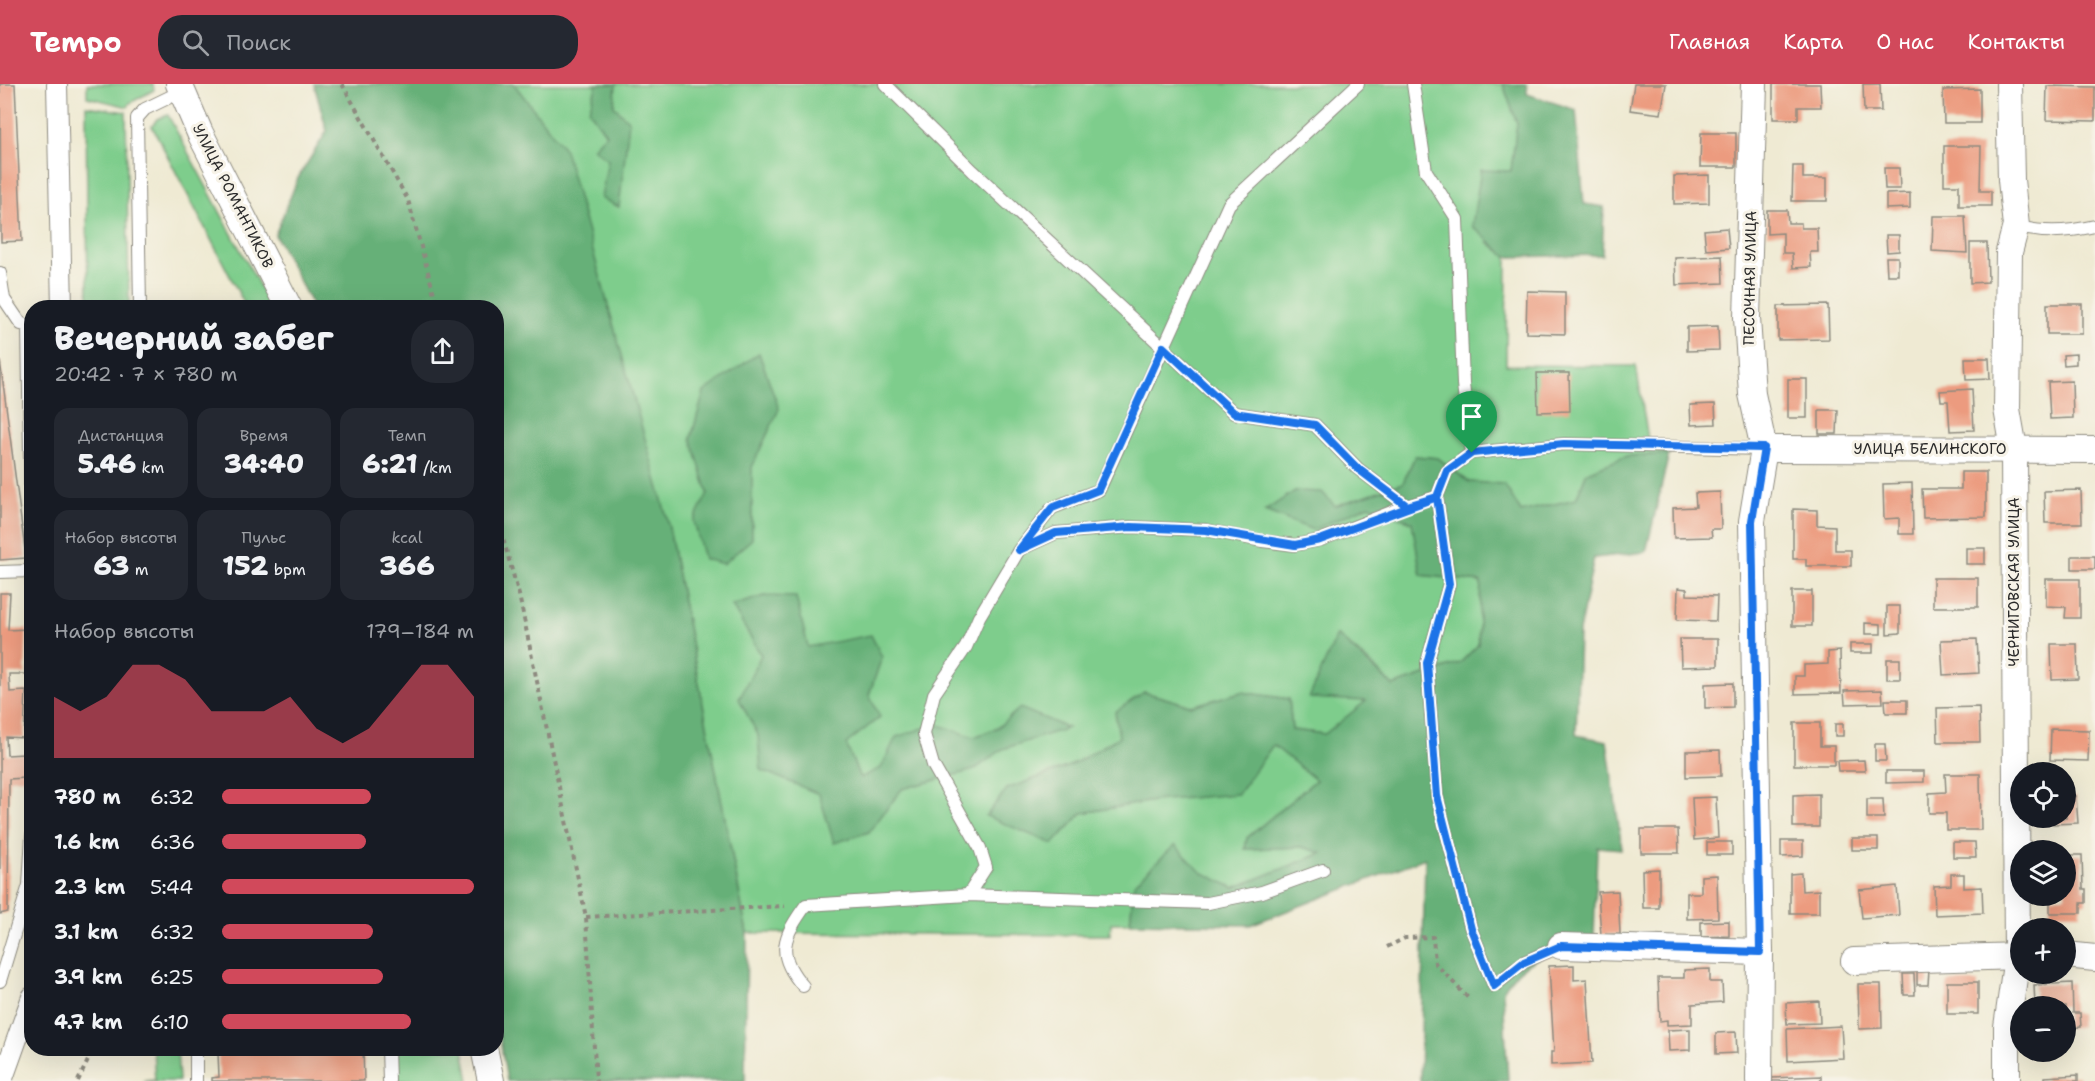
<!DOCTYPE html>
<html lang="ru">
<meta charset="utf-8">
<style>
body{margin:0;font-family:"Shantell Sans",sans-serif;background:#242831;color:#f1f3f6;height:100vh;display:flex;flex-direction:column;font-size:22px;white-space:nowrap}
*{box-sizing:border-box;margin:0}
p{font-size:20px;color:#9ea1a6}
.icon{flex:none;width:33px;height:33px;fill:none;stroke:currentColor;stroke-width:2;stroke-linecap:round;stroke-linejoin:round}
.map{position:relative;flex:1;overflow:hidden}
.sheet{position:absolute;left:24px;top:216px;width:480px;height:756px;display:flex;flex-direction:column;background:#171b24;border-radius:24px;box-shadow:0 6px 24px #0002}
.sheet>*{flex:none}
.tools{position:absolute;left:2010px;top:678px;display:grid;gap:12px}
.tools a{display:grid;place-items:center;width:66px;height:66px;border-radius:50%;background:#171b24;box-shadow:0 6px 24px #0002;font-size:30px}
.pin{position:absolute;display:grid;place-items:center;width:51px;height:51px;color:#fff;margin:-62px -26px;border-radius:50% 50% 50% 0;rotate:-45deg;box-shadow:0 0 6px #0007}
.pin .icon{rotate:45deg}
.round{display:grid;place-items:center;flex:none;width:63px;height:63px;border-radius:24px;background:#242831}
.head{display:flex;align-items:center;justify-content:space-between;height:102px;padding:0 30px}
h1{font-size:33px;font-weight:800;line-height:45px}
.metrics{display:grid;grid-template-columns:repeat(3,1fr);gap:9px;height:102px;padding:6px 30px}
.metrics div{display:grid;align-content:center;border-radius:15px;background:#242831;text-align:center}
.metrics b{font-size:26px;font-weight:800}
.metrics small{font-size:16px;font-weight:400}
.metrics p{font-size:16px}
.chart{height:168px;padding:12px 30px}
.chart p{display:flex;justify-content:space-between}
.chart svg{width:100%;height:108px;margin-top:6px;fill:#d1495b;opacity:.7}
ul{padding:0 30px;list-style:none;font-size:20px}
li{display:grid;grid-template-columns:96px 72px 1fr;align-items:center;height:45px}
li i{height:15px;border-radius:8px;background:#d1495b}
header{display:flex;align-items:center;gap:36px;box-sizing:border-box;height:84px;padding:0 30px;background:#d1495b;color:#fff}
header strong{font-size:28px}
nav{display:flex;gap:33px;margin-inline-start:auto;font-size:21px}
.search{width:420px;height:54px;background:#242831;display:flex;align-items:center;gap:15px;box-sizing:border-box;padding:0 21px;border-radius:24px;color:#9ea1a6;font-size:22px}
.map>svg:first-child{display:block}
.green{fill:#7ecd8c;stroke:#547c5c;stroke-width:1.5}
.forest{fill:#66b078;stroke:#486e52;stroke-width:1.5}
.building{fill:#ec9b7f}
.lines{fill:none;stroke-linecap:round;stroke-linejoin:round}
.service-casing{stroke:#8d8a7f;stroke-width:14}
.pedestrian-casing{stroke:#8d8a7f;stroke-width:22}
.minor-casing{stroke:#8d8a7f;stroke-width:28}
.path{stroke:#8d8a7f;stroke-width:4;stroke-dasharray:4.5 4.5;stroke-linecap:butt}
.service{stroke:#fff;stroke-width:12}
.pedestrian{stroke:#fff;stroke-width:20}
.minor{stroke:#fff;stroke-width:26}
.route-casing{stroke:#fff;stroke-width:12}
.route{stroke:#1a73e8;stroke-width:8}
.labels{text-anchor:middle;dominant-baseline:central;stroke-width:6;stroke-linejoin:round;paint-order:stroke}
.street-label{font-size:15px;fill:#2b2b2b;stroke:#f7f3e8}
</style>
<header>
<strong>Tempo</strong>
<div class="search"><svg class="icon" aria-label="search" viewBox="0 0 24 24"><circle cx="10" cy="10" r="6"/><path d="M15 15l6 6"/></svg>Поиск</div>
<nav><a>Главная</a><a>Карта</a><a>О нас</a><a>Контакты</a></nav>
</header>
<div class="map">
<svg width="2095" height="997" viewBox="0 0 2095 997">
<rect width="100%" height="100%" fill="#f7f3e8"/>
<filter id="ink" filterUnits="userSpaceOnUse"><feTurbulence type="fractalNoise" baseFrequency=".0167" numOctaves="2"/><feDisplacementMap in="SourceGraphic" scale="12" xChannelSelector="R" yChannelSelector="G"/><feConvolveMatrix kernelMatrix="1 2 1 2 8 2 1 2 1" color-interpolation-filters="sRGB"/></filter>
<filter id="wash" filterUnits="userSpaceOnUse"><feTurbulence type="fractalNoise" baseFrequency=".008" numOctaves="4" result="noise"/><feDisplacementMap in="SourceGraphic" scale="24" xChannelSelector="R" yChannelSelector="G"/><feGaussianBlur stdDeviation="1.35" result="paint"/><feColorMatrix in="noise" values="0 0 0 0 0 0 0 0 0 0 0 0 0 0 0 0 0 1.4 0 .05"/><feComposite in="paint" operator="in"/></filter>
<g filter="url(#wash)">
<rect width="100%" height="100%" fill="#efead3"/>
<g class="green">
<polygon points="87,0 153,0 154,6 130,19 128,23 87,13"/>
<polygon points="514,0 1503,0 1517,39 1511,88 1488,158 1507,173 1506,281 1636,282 1648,355 1669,370 1627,372 1587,388 1576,415 1521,428 1504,400 1469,398 1438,374 1415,372 1403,399 1335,422 1295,407 1265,427 1313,445 1369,421 1413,438 1421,491 1481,498 1478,561 1460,579 1393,602 1369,578 1337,551 1367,617 1325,650 1292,646 1289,615 1241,608 1192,622 1144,608 1119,653 1072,681 1007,705 1053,760 1082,729 1153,717 1273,661 1316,696 1247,754 1245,765 1302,763 1323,769 1234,804 1201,788 1134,800 1130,839 1111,839 1110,851 747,849 667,434 521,11"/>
<polygon points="86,22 126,28 129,223 88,223"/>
<polygon points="168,31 271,223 246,223 152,42 157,35"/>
<polygon points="153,965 177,965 179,997 143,997 155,996"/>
<polygon points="396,965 463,965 469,997 398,997"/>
</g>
<g class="forest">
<polygon points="314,0 514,0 565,66 667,434 747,849 745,997 507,997 496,931 496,224 313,223 275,151 298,94 327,47"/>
<polygon points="597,0 616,0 614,22 629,37 619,123 601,114 608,76 593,64 606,50 589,26"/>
<polygon points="1503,0 1527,0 1527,10 1576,26 1584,120 1604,123 1602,171 1507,173 1472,142 1481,86 1511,87 1517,39"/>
<polygon points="759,269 779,325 752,383 752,455 723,480 704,475 694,437 708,409 691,354 704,308"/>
<path d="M1669 370 1646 468 1594 474 1579 547 1576 651 1607 657 1622 765 1597 763 1594 854C1560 863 1521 874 1503 907L1508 997H1420L1425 774 1250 841 1130 839 1134 800 1175 761 1201 788 1234 804 1322 769 1302 763 1245 765 1247 754 1316 696 1273 661 1238 710 1153 717 1082 729 1053 760 986 732 1007 705 1072 681 1119 653 1115 628 1144 608 1192 622 1241 608 1289 615 1292 646 1325 650 1366 617 1309 614 1337 551 1393 602 1460 579 1478 561 1481 498 1421 491 1412 438 1369 421 1313 446 1265 427 1295 407 1322 408 1335 422 1403 399 1415 372 1438 374 1469 398 1504 400 1521 428 1576 415 1587 388 1627 372Z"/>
<polygon points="764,512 796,513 808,563 871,551 882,573 869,611 880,633 846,660 860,694 881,684 896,653 936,640 974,653 997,644 1020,624 1068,644 1003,665 974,686 902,705 869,748 834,759 819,710 761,686 758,651 739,615 761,571 732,522"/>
</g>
<g id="blocks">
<g class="building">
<polygon points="0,0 15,0 22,157 1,158"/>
<polygon points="1634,0 1666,0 1661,30 1630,26"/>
<polygon points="1773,0 1820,0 1821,23 1798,23 1798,35 1773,35"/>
<polygon points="1863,0 1880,0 1881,27 1864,27"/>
<polygon points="2047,2 2095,3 2095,37 2046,36"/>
<polygon points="1980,5 1980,39 1944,39 1943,6"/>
<polygon points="1701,49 1736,49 1736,83 1700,83"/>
<polygon points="1944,62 1981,62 1980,107 1991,107 1991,122 1959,122 1959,101 1944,101"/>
<polygon points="1793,82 1803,82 1803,94 1827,94 1827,117 1792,117"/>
<polygon points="1884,84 1899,84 1900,105 1885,105"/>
<polygon points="1709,91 1709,119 1674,120 1674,92"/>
<polygon points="1910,109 1910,124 1886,125 1886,110"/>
<polygon points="1767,126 1787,126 1788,139 1801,139 1801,144 1817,144 1818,168 1810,168 1811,183 1793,184 1792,169 1783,169 1783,149 1767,150"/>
<polygon points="1933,132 1965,132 1967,169 1932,167"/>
<polygon points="1727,144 1729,164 1706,166 1704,146"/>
<polygon points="1886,151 1899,151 1899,167 1887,168"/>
<polygon points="1970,159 1987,159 1988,198 1970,199"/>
<polygon points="1722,172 1723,199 1676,201 1675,174"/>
<polygon points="1886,173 1898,173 1898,191 1887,191"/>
<polygon points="1527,207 1565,208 1565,250 1526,249"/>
<rect x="2047" y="220" width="35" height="30"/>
<polygon points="1828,221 1829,255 1778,256 1778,222"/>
<polygon points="1718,242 1719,266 1687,267 1687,243"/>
<polygon points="2076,270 2076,280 2064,281 2063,271"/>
<polygon points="1965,274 1989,274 1990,295 1966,296"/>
<polygon points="0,276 26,474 0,476"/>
<polygon points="1537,289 1569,289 1570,327 1538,328"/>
<rect x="1788" y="295" width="19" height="39"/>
<polygon points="2072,297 2073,334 2050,335 2048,298"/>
<polygon points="1972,305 1974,346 1950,347 1948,317 1941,317 1940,307"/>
<polygon points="1715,320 1716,340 1691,341 1690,321"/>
<polygon points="1819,326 1838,326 1837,350 1819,350"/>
<polygon points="1961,388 1986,388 1986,433 1923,434 1922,405 1961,405"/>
<polygon points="1912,399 1913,450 1899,450 1899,434 1884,435 1883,400"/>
<polygon points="2081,406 2082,439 2045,439 2044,407"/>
<polygon points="1720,408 1721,445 1711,445 1712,453 1674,454 1673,424 1696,423 1695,409"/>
<polygon points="1793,425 1817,426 1817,441 1835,442 1835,466 1851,466 1851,482 1806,482 1806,475 1793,475"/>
<rect x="1966" y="464" width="19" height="16"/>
<rect x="2072" y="472" width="23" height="13"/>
<rect x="1933" y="494" width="45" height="29"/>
<polygon points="2046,495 2080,495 2080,534 2065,534 2066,523 2046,522"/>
<polygon points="1678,504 1687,505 1687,511 1717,512 1716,537 1677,536"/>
<rect x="1792" y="507" width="20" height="35"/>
<polygon points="0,509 10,509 8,546 27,545 25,590 9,590 10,608 26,607 24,654 6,653 7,671 24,670 25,694 9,695 8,828 0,830"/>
<polygon points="1887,522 1900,522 1900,549 1887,550"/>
<polygon points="1865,539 1881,540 1881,550 1865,550"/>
<polygon points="1680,555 1718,555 1718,582 1681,583"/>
<polygon points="1977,555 1979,589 1943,591 1941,556"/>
<rect x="1850" y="560" width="23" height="9"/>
<polygon points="2051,560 2077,560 2078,595 2052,596"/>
<polygon points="1840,567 1841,609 1795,610 1795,592 1804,592 1804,581 1828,580 1828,568"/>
<rect x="1887" y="575" width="13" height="20"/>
<polygon points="1733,599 1733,623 1705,624 1705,600"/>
<polygon points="1882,606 1883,619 1845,620 1844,607"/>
<polygon points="1885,616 1907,616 1907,629 1886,629"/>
<polygon points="1979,623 1980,658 1938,658 1937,624"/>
<polygon points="1794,639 1820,639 1820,662 1834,662 1834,681 1794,681"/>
<rect x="1835" y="640" width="8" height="12"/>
<polygon points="2051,645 2089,646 2088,677 2050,676"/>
<polygon points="1875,660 1885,660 1886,677 1875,677"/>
<polygon points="1720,666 1721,692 1686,693 1686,667"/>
<polygon points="1864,676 1865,687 1838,687 1837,677"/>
<polygon points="1886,687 1924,687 1924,698 1886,699"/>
<polygon points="1945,690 1980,690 1981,746 1946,746 1946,729 1929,729 1929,709 1946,708"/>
<polygon points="2066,705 2069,705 2069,712 2076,712 2078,739 2053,740 2053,734 2066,734"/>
<polygon points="1819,710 1819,743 1793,743 1793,711"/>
<polygon points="1716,713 1718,754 1694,756 1692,714"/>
<polygon points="1867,715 1883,715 1884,734 1867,734"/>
<polygon points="1641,745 1678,745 1679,769 1641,769"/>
<rect x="1852" y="754" width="26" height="12"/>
<polygon points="1781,757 1803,757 1803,772 1781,773"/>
<rect x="1707" y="758" width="25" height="13"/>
<polygon points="1953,758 1975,758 1976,773 1953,773"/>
<polygon points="2066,771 2082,771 2083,805 2086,805 2086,819 2081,819 2081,829 2050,829 2050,812 2066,812"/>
<polygon points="1659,785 1659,824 1643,824 1642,786"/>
<polygon points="1801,789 1802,807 1819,806 1819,829 1790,829 1790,790"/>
<polygon points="1951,790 1964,790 1964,804 1982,803 1983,829 1935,831 1934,802 1951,801"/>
<polygon points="1717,791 1718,834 1687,835 1687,809 1701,809 1701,792"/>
<polygon points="1897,802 1899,831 1862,834 1859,806"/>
<polygon points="1618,807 1620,850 1601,851 1598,808"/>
<polygon points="1729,837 1729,852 1701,853 1701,838"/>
<polygon points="1574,881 1574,896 1587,895 1592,979 1551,981 1551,968 1554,968 1549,882"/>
<polygon points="1710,885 1710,898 1722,898 1723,918 1692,920 1692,940 1667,941 1667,936 1660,937 1658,894 1684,894 1684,886"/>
<polygon points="1917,886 1929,886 1928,901 1917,901"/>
<polygon points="1903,890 1914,890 1915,911 1904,911"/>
<rect x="1947" y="898" width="31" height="32"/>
<polygon points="2072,899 2073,929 2080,929 2081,943 2066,944 2066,922 2035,922 2034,901"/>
<polygon points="1858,900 1881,900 1882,944 1859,945"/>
<polygon points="1819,917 1820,939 1787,940 1786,919"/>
<polygon points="1841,942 1843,974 1788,977 1787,945"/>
<polygon points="1690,945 1690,966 1669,967 1668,946"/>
<polygon points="1736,948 1737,969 1716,970 1716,949"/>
<polygon points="225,964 363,964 364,997 212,997 212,994 219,993 218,969 225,968"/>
<polygon points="2078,991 2078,997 2045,997 2045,993"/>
<polygon points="1821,992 1821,997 1772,997 1772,994"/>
</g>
</g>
</g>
<g filter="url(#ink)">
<use href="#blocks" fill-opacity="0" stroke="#8d8a7f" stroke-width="1.5"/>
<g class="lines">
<defs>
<g id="service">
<polyline points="885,0 973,87 1234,329 1315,341 1357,384 1407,422 1437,413"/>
<polyline points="1413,0 1426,87 1457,135 1463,300 1471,369 1447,387 1437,413 1449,500 1427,579 1437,712 1471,845 1494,902 1524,878 1561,862"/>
<path d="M2016 142C2042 150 2069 148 2095 142"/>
<polyline points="0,189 4,215 21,240 28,241 32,507"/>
<polyline points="140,224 137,34 145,25 182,7"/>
<polyline points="1471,369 1564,360 1764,365"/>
<polyline points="1021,465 1056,449 1131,443 1206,446 1262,457 1295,461 1320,456 1407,422"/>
<polyline points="0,488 31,487"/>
<polyline points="968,811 986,783 980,764 933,681 924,650 934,610 966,563 979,533 1019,466 1052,424 1099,406 1229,120 1358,0"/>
<polyline points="0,897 29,801 32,752"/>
<path d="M803 902C775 870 783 853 806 821L968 811 1208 819 1262 808 1323 786"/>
<polyline points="388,964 389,997"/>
<polyline points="196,997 196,964"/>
</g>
<g id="pedestrian">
<polyline points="57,0 62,224"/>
<polyline points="2,997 32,913"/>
</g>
<g id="minor">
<polyline points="179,0 200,49 289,224"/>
<polyline points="1754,0 1747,234 1752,310 1764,365 1752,437 1760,868 1759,997"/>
<polyline points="1764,365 2095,366"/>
<polyline points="1561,862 1760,868"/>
<polyline points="2066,871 2095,874"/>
<polyline points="1854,877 2020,872"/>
<polyline points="484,964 491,997"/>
<polyline points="2007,997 2007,943 2017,873 2014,365 2007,325 2009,168 2016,142 2011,96 2009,0"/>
</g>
</defs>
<use href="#service" class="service-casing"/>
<use href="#pedestrian" class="pedestrian-casing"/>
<use href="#minor" class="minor-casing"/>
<g class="path">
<polyline points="342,0 408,116 438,224"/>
<polyline points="496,430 519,511 586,833 596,997"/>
<polyline points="586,833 785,822"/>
<polyline points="1387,863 1405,854 1433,853 1435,879 1470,916"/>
<polyline points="78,997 94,964"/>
</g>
<use href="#service" class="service"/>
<use href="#pedestrian" class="pedestrian"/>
<use href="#minor" class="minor"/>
</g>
</g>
<g class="lines" filter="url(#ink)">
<defs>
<polyline id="route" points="1472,369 1447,387 1437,413 1320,456 1295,461 1206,446 1131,443 1056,449 1019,466 1052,424 1098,406 1163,263 1234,329 1315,341 1357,384 1407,422 1437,413 1449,500 1427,579 1437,712 1471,845 1494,902 1524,878 1561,862 1760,868 1752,437 1764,364 1564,360 1472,369"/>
</defs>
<use href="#route" class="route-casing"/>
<use href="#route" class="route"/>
</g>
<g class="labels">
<g class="street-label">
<text transform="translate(233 112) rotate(63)">УЛИЦА РОМАНТИКОВ</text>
<text transform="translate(1750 194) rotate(-89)">ПЕСОЧНАЯ УЛИЦА</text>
<text x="1930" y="365">УЛИЦА БЕЛИНСКОГО</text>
<text transform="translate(2014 498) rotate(-90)">ЧЕРНИГОВСКАЯ УЛИЦА</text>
</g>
</g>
</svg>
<div class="tools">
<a><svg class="icon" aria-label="locate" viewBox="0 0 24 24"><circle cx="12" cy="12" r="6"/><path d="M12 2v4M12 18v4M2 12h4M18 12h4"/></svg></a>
<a><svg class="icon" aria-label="layers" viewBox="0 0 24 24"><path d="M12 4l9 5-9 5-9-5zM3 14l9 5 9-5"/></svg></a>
<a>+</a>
<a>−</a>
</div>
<div class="pin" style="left:1472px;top:369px;background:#1e9e55"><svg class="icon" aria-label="arrive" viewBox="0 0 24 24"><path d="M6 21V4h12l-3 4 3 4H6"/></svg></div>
<section class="sheet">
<div class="head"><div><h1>Вечерний забег</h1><p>20:42 · 7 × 780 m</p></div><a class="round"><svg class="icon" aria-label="share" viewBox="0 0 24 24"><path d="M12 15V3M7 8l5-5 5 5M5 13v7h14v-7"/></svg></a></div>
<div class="metrics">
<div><p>Дистанция</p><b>5.46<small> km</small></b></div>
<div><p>Время</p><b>34:40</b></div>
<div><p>Темп</p><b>6:21<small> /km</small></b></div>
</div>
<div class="metrics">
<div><p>Набор высоты</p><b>63<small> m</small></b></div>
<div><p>Пульс</p><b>152<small> bpm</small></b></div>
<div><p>kcal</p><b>366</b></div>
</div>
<div class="chart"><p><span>Набор высоты</span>179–184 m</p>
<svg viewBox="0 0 160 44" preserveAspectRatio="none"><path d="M0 44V19L10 25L20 19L30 6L40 6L50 12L60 25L70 25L80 25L90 19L100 32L110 38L120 32L130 19L140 6L150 6L160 19V44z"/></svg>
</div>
<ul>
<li><b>780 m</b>6:32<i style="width:59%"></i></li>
<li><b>1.6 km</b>6:36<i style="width:57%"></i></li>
<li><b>2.3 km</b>5:44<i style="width:100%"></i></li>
<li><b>3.1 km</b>6:32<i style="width:60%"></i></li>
<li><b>3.9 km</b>6:25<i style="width:64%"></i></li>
<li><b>4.7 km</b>6:10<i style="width:75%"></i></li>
</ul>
</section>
</div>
